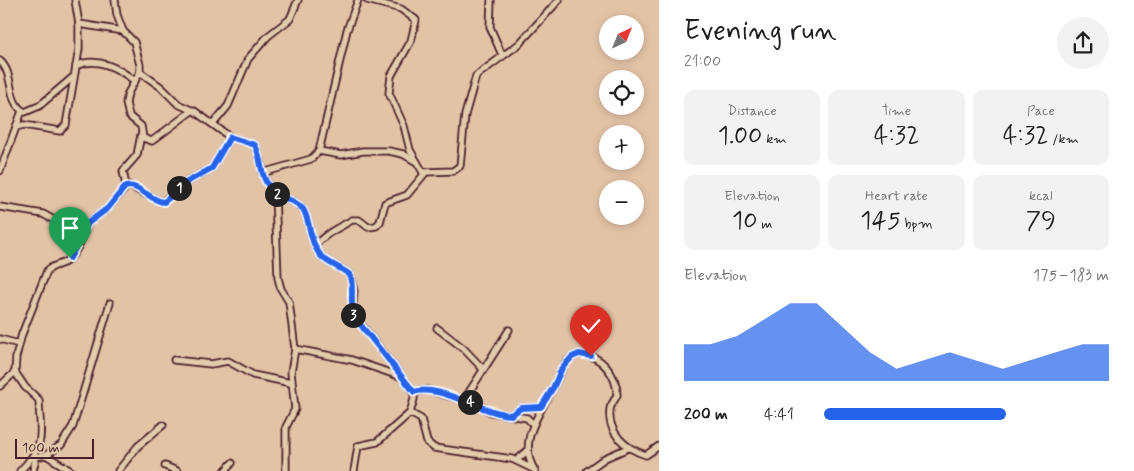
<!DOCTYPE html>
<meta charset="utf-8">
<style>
body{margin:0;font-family:Mynerve,sans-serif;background:#f2f2f2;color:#202124;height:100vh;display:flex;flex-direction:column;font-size:19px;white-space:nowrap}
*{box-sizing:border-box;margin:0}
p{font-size:16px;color:#757577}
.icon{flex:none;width:28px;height:28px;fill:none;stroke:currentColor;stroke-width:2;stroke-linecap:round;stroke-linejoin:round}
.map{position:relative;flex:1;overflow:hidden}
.drawer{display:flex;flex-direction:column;background:#fff;width:475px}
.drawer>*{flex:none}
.needle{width:32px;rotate:43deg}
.tools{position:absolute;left:599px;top:15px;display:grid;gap:10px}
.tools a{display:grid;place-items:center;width:45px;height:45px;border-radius:50%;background:#fff;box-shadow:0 2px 8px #0003;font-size:25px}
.scale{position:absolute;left:15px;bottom:12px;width:79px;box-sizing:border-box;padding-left:5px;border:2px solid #4a1f2b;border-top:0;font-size:14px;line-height:18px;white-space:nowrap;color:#4a1f2b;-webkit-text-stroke:4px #e3ccac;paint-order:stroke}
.pin{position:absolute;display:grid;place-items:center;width:42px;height:42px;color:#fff;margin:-51px -21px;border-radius:50% 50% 50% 0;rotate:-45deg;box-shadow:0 0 5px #0007}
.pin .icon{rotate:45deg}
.km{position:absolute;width:25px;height:25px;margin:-12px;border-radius:50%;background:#222;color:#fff;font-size:14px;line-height:25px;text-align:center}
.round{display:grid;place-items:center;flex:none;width:52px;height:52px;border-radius:26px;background:#f2f2f2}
.overview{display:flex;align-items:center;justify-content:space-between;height:85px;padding:0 25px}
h1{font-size:28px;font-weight:600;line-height:38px}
.figures{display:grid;grid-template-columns:repeat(3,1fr);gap:8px;height:85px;padding:5px 25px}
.figures div{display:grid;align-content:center;border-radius:10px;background:#f2f2f2;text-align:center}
.figures b{font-size:25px;font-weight:600}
.figures small{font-size:14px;font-weight:400}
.figures p{font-size:14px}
.chart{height:140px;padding:10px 25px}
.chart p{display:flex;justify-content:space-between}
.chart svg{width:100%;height:90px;margin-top:5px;fill:#2563eb;opacity:.7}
ul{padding:0 25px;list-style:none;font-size:16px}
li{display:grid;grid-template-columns:80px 60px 1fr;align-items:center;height:38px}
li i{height:12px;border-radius:6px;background:#2563eb}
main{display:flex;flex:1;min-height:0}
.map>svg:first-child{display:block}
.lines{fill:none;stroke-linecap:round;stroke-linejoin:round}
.minor-casing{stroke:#4a1f2b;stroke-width:9}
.minor{stroke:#e3ccac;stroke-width:5.5}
.route-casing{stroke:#fff;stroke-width:10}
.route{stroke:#2563eb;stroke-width:6}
</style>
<main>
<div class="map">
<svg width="659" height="471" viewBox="0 0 659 471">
<rect width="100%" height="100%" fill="#e3c3a6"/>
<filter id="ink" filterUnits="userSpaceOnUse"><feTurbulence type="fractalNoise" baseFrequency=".02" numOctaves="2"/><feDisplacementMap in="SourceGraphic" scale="10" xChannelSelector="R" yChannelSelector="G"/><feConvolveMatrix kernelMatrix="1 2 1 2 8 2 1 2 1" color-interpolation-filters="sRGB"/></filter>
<g filter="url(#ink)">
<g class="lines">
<defs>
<g id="minor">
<path d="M115 0 117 15 123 31 134 42 140 65V72L128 93 126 103 129 116 141 126 143 138 152 141 193 110 230 137 255 145C263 161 260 178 273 191 282 199 295 199 303 209 310 219 309 242 321 256 328 264 342 267 350 275L354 291 352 313 414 392V399L410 413 377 442 358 446 354 471"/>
<polyline points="367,0 401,9 416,20 411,41 391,76 389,93 404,126 410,150 424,174"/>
<polyline points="491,0 490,27 502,55"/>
<polyline points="79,24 123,31"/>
<path d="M0 61C15 74 6 103 25 112L39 106 72 78"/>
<path d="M76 66C97 56 118 68 135 81"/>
<polyline points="140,72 161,87 178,104 191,110"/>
<polyline points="213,124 228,106 248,59 268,36 290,19 298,0"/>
<polyline points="16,127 22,111"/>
<polyline points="319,151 341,155 363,151 389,151 403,154 417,162"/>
<polyline points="0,171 16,127 24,125 60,131 66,125 79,49 79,24 75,0"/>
<polyline points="262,173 311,159 319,151 347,30 358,0"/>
<polyline points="126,186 123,171 137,155 141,135"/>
<polyline points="275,193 278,278 281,289 289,302 295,349 291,372 295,409 286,427 286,471"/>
<polyline points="0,207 43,214 61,224 70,221 88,223 108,208 128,185 159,201 164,201 187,182 212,168 230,137"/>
<path d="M316 245C325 233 339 228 352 220H359L368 227 376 226 380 222 385 203 407 195 426 172 453 171 460 166 465 115 476 76 519 44 559 0"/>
<polyline points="437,328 463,348 483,369"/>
<polyline points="0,339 19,344"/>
<polyline points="295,349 352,360 402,377"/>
<polyline points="174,360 211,364 228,361 253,375 291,383"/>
<polyline points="0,386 15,372"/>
<polyline points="414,392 428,390 479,405 491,412 527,418 533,424"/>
<polyline points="464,400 509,330"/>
<polyline points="410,413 421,419 427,442 434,448 512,459 533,469"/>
<polyline points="511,415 521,408 541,407"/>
<polyline points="46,455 71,471"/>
<polyline points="34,457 46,455 61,445 73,426 110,303"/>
<polyline points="517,460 528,450"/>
<polyline points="165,466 177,471"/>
<path d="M20 471C47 443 40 436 39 400L25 387 15 372 16 357 22 334 47 271C53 264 61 266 68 260 78 252 83 234 88 223"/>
<polyline points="33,471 36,457"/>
<polyline points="118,471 138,446 163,425"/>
<polyline points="225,471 232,463"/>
<path d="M535 471C517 443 539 414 552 390 560 377 562 359 579 354 601 354 617 375 617 395 615 400 611 404 610 409 607 433 626 449 646 455L659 446"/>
<polyline points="587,471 605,458 628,448"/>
</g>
</defs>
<use href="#minor" class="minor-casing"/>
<use href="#minor" class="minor"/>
</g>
</g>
<g class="lines" filter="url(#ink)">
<defs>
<path id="route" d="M70 258 88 223 108 208 125 187C138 182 151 202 164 202L187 182 212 168 230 137 255 145C263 161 259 178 273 191 282 199 295 199 303 209 310 219 309 242 321 256 328 264 341 267 350 275 355 290 348 306 356 319L414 392C438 383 484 414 511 415L521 408 541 407 553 388 562 368 572 357 579 354 591 356"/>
</defs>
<use href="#route" class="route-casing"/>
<use href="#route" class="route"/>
</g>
</svg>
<div class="tools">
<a><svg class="needle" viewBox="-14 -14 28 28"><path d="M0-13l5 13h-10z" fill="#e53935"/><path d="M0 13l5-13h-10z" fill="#757577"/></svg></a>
<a><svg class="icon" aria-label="locate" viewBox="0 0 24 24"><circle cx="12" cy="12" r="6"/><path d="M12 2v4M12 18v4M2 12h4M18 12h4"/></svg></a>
<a>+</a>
<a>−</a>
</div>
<div class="scale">100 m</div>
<div class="pin" style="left:70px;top:258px;background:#1e9e55"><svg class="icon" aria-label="arrive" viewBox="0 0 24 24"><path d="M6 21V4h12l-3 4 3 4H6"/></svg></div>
<div class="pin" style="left:591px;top:356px;background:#d93025"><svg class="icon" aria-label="check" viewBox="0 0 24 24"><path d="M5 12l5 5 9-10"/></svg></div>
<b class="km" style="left:179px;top:188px">1</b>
<b class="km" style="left:277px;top:194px">2</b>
<b class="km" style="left:353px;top:315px">3</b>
<b class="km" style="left:470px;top:402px">4</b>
</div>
<section class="drawer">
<div class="overview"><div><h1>Evening run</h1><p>21:00</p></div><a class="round"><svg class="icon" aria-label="share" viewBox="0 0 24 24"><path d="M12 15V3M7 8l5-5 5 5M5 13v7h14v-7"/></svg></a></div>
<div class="figures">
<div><p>Distance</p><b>1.00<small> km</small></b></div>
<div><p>Time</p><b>4:32</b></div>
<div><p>Pace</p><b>4:32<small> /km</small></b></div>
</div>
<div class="figures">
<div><p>Elevation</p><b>10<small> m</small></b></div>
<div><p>Heart rate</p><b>145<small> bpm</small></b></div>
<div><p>kcal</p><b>79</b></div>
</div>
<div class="chart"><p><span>Elevation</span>175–183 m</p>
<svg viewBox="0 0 160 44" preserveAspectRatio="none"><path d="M0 44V26L10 26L20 22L30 14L40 6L50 6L60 18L70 30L80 38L90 34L100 30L110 34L120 38L130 34L140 30L150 26L160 26V44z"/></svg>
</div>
<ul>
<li><b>200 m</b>4:41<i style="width:64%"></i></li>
</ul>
</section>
</main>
